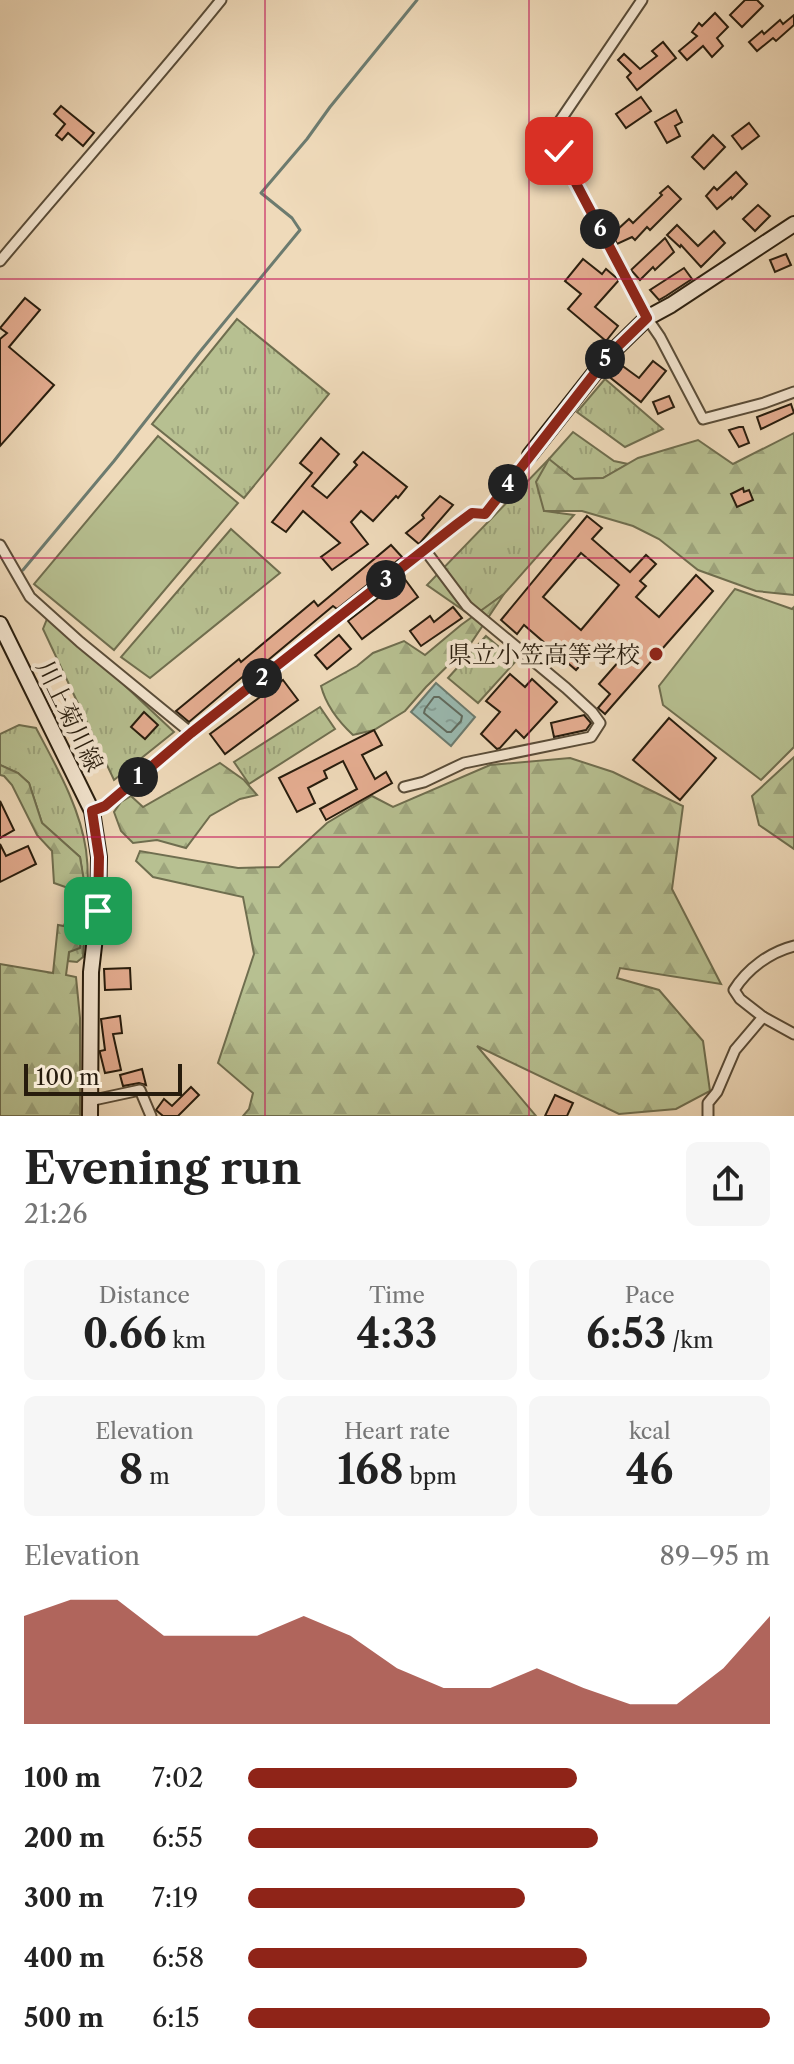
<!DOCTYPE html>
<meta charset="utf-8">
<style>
body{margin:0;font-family:"Libre Caslon Text","Noto Serif JP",serif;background:#f6f6f6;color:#222;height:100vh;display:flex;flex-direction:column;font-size:30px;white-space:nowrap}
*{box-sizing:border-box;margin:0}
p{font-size:26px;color:#767676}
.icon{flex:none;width:44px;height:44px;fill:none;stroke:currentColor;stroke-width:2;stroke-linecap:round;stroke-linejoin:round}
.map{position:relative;height:1116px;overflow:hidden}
.sheet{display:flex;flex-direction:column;background:#fff;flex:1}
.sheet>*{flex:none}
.scale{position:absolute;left:24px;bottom:20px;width:158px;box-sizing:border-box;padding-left:8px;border:4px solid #271c0d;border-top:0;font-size:22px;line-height:28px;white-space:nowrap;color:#271c0d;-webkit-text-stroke:6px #f5e7d2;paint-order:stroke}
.pin{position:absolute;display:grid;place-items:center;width:68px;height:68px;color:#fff;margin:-34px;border-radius:16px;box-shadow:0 4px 12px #0006}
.km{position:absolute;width:40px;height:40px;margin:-20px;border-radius:50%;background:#222;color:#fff;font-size:22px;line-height:40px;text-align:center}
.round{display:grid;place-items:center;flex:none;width:84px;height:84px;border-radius:12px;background:#f6f6f6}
.summary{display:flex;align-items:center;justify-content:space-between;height:136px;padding:0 24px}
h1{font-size:44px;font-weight:700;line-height:60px}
.metrics{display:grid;grid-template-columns:repeat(3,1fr);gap:12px;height:136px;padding:8px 24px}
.metrics div{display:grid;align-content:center;border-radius:12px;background:#f6f6f6;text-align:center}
.metrics b{font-size:40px;font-weight:700}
.metrics small{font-size:22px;font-weight:400}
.metrics p{font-size:22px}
.chart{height:224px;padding:16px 24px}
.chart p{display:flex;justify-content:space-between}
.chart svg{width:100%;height:144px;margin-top:8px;fill:#8f2418;opacity:.7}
ul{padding:0 24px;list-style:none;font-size:26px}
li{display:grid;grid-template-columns:128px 96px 1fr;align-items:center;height:60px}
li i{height:20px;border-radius:10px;background:#8f2418}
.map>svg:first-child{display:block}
.grass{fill:url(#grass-tufts);stroke:#6f6e4f;stroke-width:2}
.forest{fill:url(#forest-firs);stroke:#6f6e4f;stroke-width:2}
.pitch{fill:#b7c091;stroke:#6f6e4f;stroke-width:2}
.water{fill:url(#water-ripples);stroke:#6c7b6f;stroke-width:2}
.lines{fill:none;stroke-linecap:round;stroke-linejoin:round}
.shore{stroke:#606b5f;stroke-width:2}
.stream{stroke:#6c7b6f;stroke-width:3}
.building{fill:#e5ad91;stroke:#271c0d;stroke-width:2;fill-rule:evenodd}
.street-casing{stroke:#594c38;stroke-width:13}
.secondary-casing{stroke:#271c0d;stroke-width:18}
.street{stroke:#f5e7d2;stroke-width:9}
.secondary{stroke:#f5e7d2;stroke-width:14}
.route-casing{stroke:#fff;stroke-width:16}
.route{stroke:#8f2418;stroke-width:10}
.grid{fill:none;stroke:#c2185b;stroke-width:2;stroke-opacity:0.55}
.poi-dot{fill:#8f2418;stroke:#f5e7d2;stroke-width:3}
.labels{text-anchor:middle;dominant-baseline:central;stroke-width:8;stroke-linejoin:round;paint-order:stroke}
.poi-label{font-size:24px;fill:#271c0d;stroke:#f5e7d2;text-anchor:end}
.street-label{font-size:24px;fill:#271c0d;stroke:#f5e7d2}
</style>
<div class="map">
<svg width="794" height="1116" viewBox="0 0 794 1116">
<defs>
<pattern id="grass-tufts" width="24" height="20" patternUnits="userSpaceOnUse" patternTransform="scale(2)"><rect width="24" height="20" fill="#b7c091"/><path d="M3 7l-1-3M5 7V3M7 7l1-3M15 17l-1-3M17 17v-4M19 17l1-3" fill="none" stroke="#9da47c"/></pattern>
<pattern id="forest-firs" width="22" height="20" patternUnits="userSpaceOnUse" patternTransform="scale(2)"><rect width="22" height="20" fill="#b7c091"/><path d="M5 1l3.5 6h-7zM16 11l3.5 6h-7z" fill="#9da47c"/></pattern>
<pattern id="water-ripples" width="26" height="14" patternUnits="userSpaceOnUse" patternTransform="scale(2)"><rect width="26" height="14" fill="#9abab1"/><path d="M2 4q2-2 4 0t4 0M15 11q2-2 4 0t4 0" fill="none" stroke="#859f97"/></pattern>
</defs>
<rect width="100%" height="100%" fill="#efdaba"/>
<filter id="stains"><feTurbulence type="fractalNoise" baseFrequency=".0025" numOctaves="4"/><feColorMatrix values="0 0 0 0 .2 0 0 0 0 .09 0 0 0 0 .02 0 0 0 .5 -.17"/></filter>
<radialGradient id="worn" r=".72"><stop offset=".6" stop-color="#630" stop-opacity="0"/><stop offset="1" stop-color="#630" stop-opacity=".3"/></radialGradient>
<g class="grass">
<polygon points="237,319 329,394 244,498 152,424"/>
<polygon points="605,379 663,429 625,447 577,412"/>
<polygon points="573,432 614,461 628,464 603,478 574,479 549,460 544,511 574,515 504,594 473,617 427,585 549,459"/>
<polygon points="231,529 280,573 150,678 121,657"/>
<polygon points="49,614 174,732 114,780 43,629"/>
<polygon points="486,636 516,661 478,703 448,678"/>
<polygon points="320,707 335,729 249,784 234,762"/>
<path d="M19 725 36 728C56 766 80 807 86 850 91 886 85 922 83 957L77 962 68 961 69 952 82 928 81 896 86 899 80 857 42 823 29 783 18 773 0 765V734Z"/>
</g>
<g class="forest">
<polygon points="794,433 794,595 756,591 698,570 659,539 633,526 582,511 544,511 536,482 549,459 574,479 603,478 638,458 698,440 733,464"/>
<path d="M504 594 471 643 426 687 405 711 374 730 353 735C339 722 326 705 321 686L357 666 373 653 404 641 425 655 461 625Z"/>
<polygon points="794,757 794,849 759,825 752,796"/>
<polygon points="570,758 613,772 683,806 672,889 721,984 620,968 617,978 659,990 703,1041 710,1091 676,1109 619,1114 477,1046 536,1116 243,1116 249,1109 253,1093 218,1063 254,954 243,897 153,877 136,861 140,851 238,868 279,867 327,823 372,796 393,807 490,765"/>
<polygon points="220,763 244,780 257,795 240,799 210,816 186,848 157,840 133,843 121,831 114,812 121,802 131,796 143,807"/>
<polygon points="0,765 18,773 29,783 42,823 80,857 87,899 81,897 82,928 80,948 69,952 66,975 76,977 80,1018 80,1116 0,1116 0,964 53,973 58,925 64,926 67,917 71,917 71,889 54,883 52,851 37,835 12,785 4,776 0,775"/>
</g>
<g class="pitch">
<polygon points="158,436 238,503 114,650 34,584"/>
<polygon points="735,589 792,609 794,607 794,747 761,780 663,705 659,686"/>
</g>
<polygon class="water" points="436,683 475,717 451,746 411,712"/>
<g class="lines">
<polygon class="shore" points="434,697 439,697 462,716 461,721 451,732 447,732 424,713 425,709"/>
<polyline class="stream" points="23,570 114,461 198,354 300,230 292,218 261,193 307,139 330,107 417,0"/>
</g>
<g class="building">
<polygon points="745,0 757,0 763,6 742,27 730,15"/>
<polygon points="715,13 728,27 717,38 723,46 712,57 703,46 687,60 679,51 697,36 692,32 699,23 702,26"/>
<polygon points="794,15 794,25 776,41 773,38 757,51 749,42 762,31 764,34 780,20 783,24"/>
<polygon points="663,42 676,58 637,90 627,77 631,73 618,60 624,54 640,69 657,56 652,51"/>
<polygon points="641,97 651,111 626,128 616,114"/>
<polygon points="61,106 94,133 83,146 68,133 62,140 56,135 65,124 54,114"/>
<polygon points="676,110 682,122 675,126 680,136 667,143 655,122"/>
<polygon points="749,123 759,136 742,149 732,136"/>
<polygon points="713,135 725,147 704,169 692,157"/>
<polygon points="736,172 747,184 732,199 731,197 717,209 706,196 714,187 717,190"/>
<polygon points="668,186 681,199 650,230 647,227 635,240 632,237 617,244 609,228 616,225 618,229 629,219 633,223 662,195 660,193"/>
<polygon points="758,205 770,216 755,231 743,219"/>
<polygon points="677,225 698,246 714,231 725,243 701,267 681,245 680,247 667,235"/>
<polygon points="665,238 674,252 655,270 653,267 640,280 631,270"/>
<polygon points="786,254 791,265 775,272 770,260"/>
<polygon points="583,259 602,274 606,269 619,280 595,307 618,326 606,341 568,309 581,294 565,281"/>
<polygon points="684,268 692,279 666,296 659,300 650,290"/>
<polygon points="25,298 40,310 9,347 54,385 0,446 0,339 7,333 0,328"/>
<polygon points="653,361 666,371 641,402 607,375 617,362 639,378"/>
<polygon points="669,396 674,407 658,414 653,402"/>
<polygon points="791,404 794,413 761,429 757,417"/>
<polygon points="739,427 743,427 749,443 739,447 729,430"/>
<polygon points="321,438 339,454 312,486 327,498 357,465 354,462 363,452 407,487 398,498 396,496 373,521 361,511 351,522 368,544 332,570 321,557 340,543 303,511 286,532 272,522 312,473 300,463"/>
<polygon points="743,488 744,492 749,490 753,500 737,507 731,494"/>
<polygon points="440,496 453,505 419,544 406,533 424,518 422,515"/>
<path d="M587 516 602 528 592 539 630 572 646 555 656 564 640 581 646 586 636 597 659 617 696 575 713 591 605 714 598 708 610 694 599 684 620 660 600 643 576 670 524 625 517 634 501 620ZM581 553 619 585 581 630 543 597Z"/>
<polygon points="391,545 402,557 337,609 333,606 261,666 259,663 189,722 176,711 239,659 241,662 314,601 318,606"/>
<polygon points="404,578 418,597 362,639 348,621"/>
<polygon points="453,607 462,618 421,646 410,631 430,616 434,622"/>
<polygon points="339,635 351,649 327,669 315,655"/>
<polygon points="510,674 525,687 532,679 557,702 524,738 516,730 500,748 497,749 481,734 500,712 486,701"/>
<polygon points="283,680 298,700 225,754 210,734"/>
<polygon points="144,712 158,725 145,739 131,727"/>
<polygon points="584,715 591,723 586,730 554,737 551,723"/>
<polygon points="669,718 716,758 680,800 633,760"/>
<polygon points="374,730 382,745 362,755 375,779 386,772 392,783 326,820 320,809 357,789 343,761 324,771 327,778 308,788 315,803 297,812 279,778"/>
<polygon points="0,801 14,830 0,838"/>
<polygon points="0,844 6,856 28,846 36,864 0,882"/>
<polygon points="130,968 131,989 105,990 104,969"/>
<polygon points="120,1016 122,1033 113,1034 121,1070 105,1073 100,1053 100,1051 105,1050 101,1019"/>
<polygon points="142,1069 146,1085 139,1083 123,1086 120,1075"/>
<polygon points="191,1087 199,1095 178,1116 163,1116 156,1110 164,1099 172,1106"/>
<polygon points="555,1095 573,1103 567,1116 545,1116"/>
</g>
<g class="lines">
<defs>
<g id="street">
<polyline points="642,0 551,134 647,318 660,337 703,419 764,403 794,392"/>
<path d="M0 261C73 174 149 89 221 0"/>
<polyline points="0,545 30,597 80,642 191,733"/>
<polyline points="404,787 424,782 464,763 591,737 600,723 592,712 566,688 467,606 425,550"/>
<polyline points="92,811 105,806 191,733 456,525 472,513 485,514 530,455"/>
<polyline points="763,1017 794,1034"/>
<polyline points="89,1101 140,1090 151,1116"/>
<path d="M708 1116V1103L717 1092 735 1050 763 1017 740 999 734 990C747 969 770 952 794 946"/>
</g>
<g id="secondary">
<polyline points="530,455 608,356 647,318 671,305 794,224"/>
<polyline points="0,624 92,811 99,857 98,911 91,972 90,1116"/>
</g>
</defs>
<use href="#street" class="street-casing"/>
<use href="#secondary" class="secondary-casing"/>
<use href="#street" class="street"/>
<use href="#secondary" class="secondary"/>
</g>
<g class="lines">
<defs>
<polyline id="route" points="98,911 99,857 92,811 105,806 191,733 456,525 472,513 485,514 608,356 647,318 559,151"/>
</defs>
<use href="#route" class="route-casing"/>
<use href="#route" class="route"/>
</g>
<path class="grid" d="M265 0V1116M529 0V1116M0 279H794M0 558H794M0 837H794"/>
<circle class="poi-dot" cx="656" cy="654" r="8"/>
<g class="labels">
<g class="poi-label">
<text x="640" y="654">県立小笠高等学校</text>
</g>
<g class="street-label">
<text transform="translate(70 716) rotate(64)">川上菊川線</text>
</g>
</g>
<rect width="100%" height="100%" filter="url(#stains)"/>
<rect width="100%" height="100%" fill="url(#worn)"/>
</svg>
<div class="scale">100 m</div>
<div class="pin" style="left:98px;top:911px;background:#1e9e55"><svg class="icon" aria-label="arrive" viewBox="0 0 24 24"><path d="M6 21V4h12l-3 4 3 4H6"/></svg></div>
<div class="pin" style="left:559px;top:151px;background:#d93025"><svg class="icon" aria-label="check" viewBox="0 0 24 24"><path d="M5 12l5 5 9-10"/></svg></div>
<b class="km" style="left:138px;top:777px">1</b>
<b class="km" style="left:262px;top:678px">2</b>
<b class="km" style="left:386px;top:580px">3</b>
<b class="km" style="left:508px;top:484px">4</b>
<b class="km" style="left:605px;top:359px">5</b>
<b class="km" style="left:600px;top:229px">6</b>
</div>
<section class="sheet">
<div class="summary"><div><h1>Evening run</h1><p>21:26</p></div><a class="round"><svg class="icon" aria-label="share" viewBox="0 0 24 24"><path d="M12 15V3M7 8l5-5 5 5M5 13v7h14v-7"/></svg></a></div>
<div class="metrics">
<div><p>Distance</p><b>0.66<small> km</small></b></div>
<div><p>Time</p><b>4:33</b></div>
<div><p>Pace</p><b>6:53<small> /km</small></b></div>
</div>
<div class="metrics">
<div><p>Elevation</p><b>8<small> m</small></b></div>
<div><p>Heart rate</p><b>168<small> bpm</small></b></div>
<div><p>kcal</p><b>46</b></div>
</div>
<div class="chart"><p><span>Elevation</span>89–95 m</p>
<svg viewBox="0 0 160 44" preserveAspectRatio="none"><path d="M0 44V11L10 6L20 6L30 17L40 17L50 17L60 11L70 17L80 27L90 33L100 33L110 27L120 33L130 38L140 38L150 27L160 11V44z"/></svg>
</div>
<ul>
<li><b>100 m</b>7:02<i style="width:63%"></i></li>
<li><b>200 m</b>6:55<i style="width:67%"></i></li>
<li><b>300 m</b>7:19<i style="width:53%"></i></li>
<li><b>400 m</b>6:58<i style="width:65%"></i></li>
<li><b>500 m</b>6:15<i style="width:100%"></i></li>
</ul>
</section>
